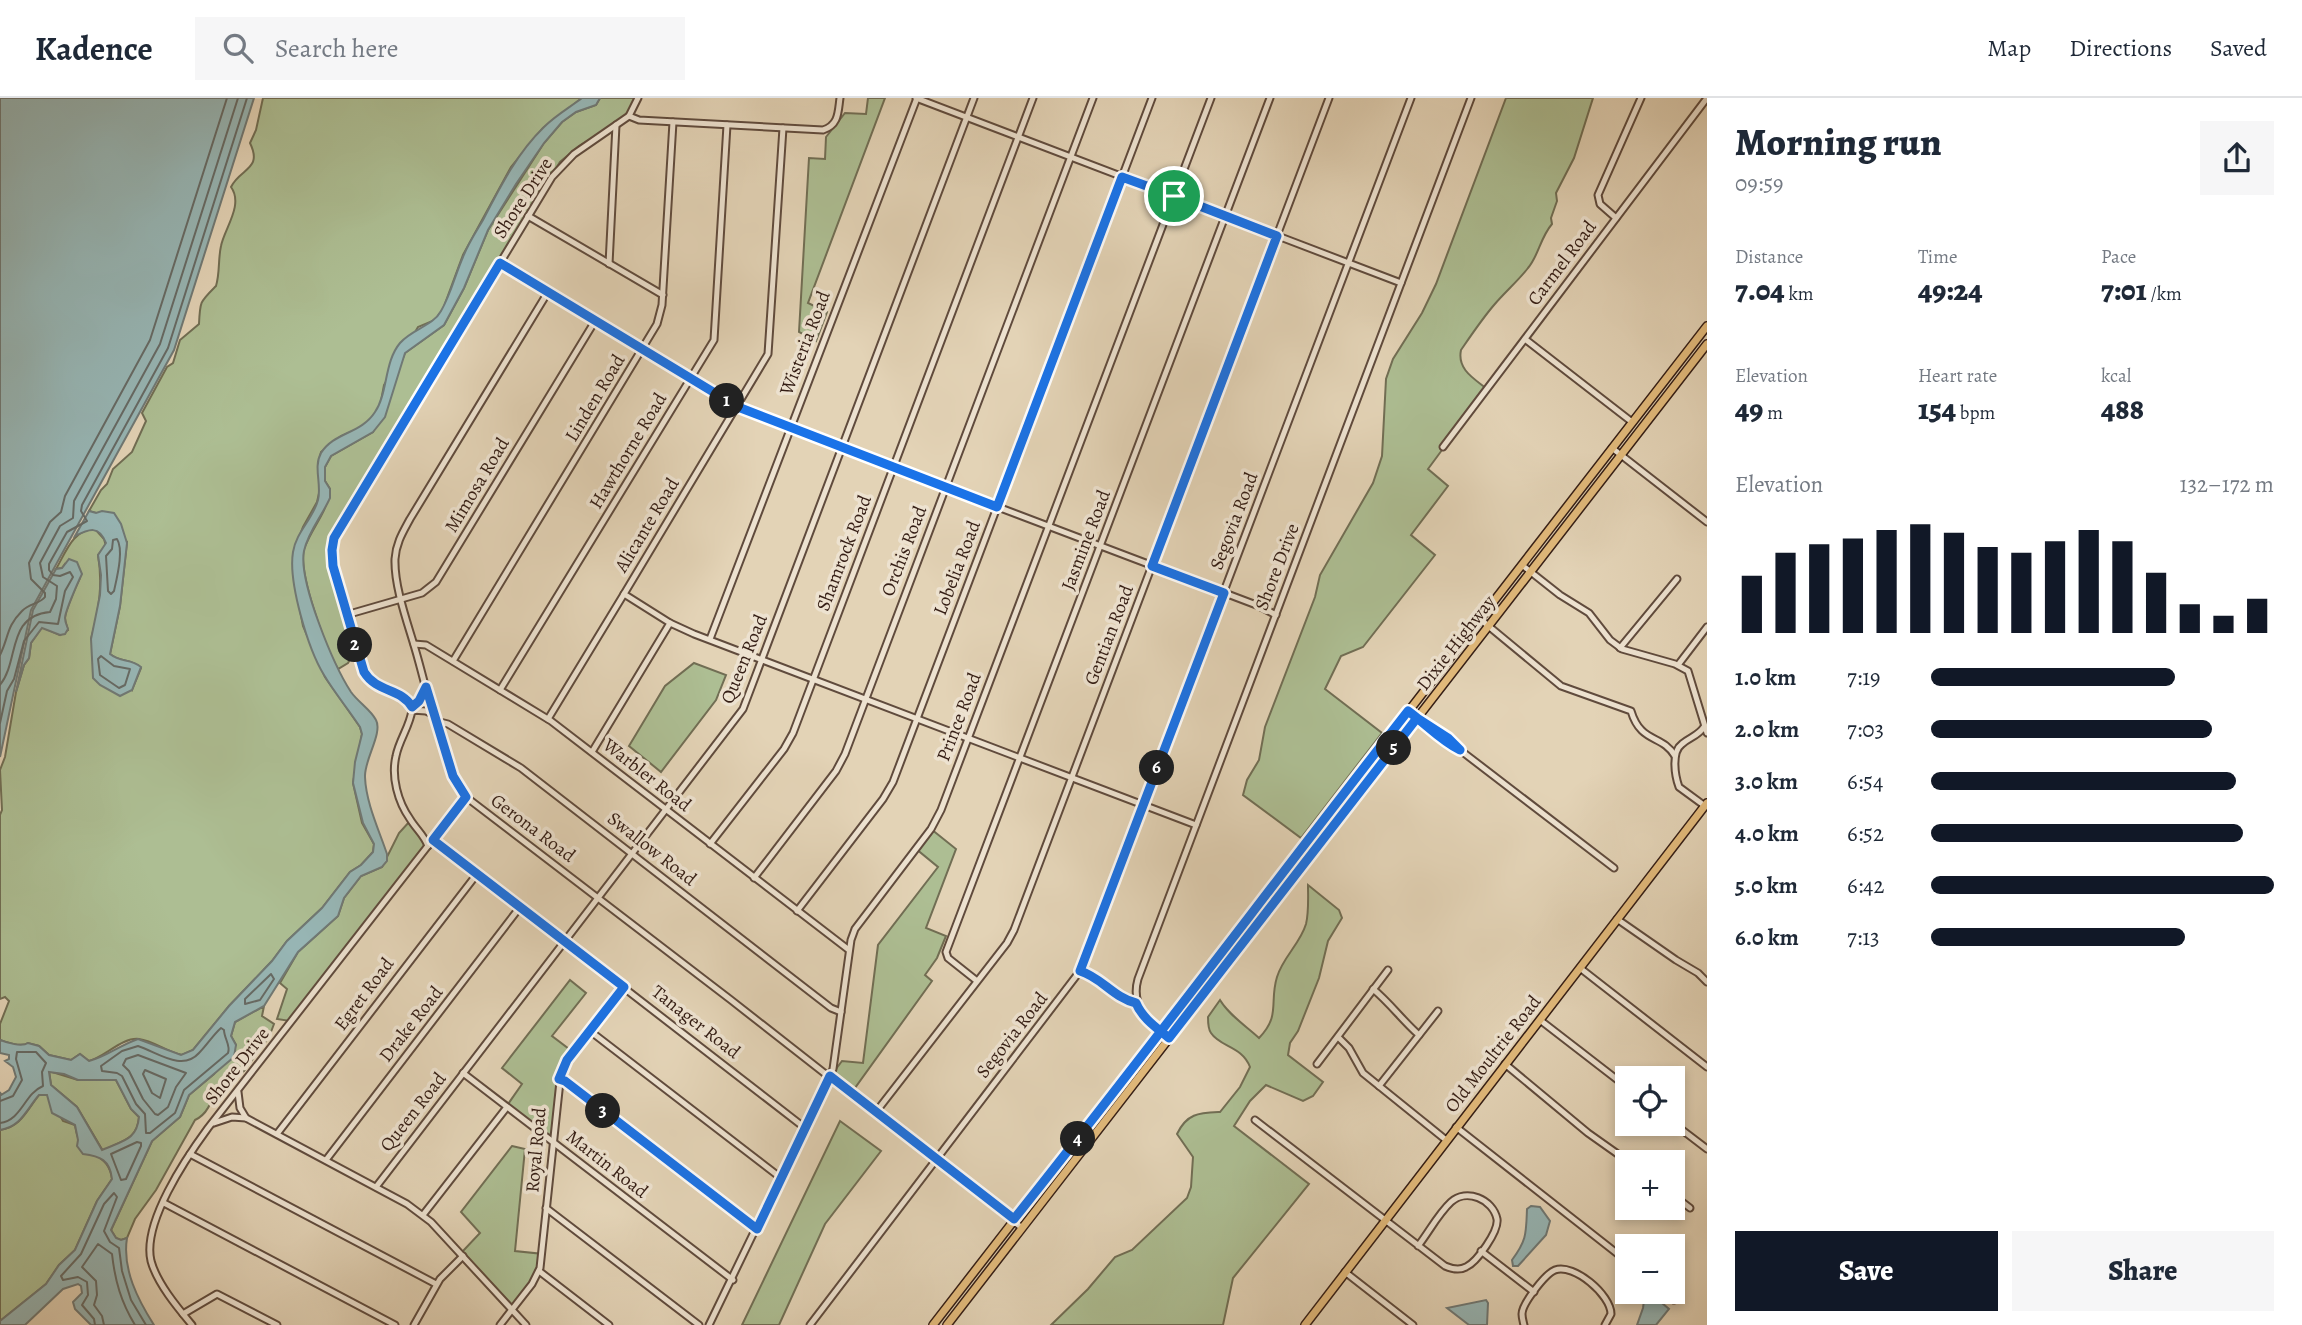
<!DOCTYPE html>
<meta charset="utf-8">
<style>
body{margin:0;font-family:Alegreya,serif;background:#f6f6f7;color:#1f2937;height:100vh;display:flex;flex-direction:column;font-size:26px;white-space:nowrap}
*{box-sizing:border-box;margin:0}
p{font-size:23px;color:#747a83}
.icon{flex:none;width:38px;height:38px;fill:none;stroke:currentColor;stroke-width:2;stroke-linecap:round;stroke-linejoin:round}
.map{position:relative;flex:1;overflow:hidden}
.sheet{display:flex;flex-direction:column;background:#fff;width:595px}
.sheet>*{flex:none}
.controls{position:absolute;left:1615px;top:968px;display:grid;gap:14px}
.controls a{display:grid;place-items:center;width:70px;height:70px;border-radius:0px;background:#fff;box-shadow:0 4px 10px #0003;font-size:35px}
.pin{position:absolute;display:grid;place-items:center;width:60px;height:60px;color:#fff;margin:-30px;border:4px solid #fff;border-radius:50%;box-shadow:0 2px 7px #0007}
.km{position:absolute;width:35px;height:35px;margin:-18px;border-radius:50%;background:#222;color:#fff;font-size:19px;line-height:35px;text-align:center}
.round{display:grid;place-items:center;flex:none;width:74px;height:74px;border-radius:0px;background:#f6f6f7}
.overview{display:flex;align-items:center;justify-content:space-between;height:119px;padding:0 28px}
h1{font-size:38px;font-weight:800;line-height:52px}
.metrics{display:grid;grid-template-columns:repeat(3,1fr);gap:10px;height:119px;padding:7px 28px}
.metrics div{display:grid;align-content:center}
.metrics b{font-size:30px;font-weight:800}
.metrics small{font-size:19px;font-weight:400}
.metrics p{font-size:19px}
.chart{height:196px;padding:14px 28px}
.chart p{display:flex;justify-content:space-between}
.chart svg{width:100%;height:126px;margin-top:7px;stroke:#111827;stroke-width:6}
.primary-button{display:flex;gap:14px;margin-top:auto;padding:14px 28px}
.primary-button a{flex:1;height:80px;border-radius:0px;background:#111827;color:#fff;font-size:28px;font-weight:800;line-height:80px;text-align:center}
.primary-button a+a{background:#f6f6f7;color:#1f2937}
ul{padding:0 28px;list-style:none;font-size:23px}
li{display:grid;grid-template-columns:112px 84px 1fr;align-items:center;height:52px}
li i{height:18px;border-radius:9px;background:#111827}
header{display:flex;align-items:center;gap:42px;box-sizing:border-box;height:98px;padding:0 35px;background:#fff;border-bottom:2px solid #e0e1e3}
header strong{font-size:33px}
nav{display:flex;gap:38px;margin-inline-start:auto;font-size:24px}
.search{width:490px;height:63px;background:#f6f6f7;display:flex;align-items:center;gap:18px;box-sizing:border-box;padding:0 24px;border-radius:0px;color:#747a83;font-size:26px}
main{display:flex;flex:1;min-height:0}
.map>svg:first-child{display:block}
.green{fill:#adbe93;stroke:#716e54;stroke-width:2}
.water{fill:#97b6b5;stroke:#707975;stroke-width:2;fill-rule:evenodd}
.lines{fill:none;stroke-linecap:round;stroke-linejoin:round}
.shore{stroke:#666a65;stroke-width:2}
.minor-casing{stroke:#604b3d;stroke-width:9}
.major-casing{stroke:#351e15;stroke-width:10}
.minor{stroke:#ede2d0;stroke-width:5}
.major{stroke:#e2ba7b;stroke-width:7}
.route-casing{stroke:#fff;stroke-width:14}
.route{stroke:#1a73e8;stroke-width:9}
.labels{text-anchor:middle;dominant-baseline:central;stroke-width:7;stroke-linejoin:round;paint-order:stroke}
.street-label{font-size:19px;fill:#351e15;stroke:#ede2d0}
</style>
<header>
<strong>Kadence</strong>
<div class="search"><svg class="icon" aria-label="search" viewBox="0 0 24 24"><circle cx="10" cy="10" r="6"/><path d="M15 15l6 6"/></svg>Search here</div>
<nav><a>Map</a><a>Directions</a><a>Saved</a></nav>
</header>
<main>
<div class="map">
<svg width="1707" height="1227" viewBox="0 0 1707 1227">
<rect width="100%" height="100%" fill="#e3d3b6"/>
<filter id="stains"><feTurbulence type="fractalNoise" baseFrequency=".00286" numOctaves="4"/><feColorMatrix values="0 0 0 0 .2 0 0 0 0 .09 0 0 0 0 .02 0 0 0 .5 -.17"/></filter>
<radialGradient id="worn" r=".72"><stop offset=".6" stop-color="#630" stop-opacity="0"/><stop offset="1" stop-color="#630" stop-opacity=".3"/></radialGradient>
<g class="green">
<path d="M263 0H582L543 30 511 69 463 157 443 211 435 222 418 229 384 287 380 308 370 322 363 329 341 338 321 354 318 366 320 391 317 404 303 429 293 456 295 486 303 528 325 579 360 629 362 636 353 685 362 725 374 746 373 754 361 767 350 774 322 810 287 843 272 863 229 908 193 952 182 957C167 954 154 943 139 941 122 939 105 959 89 963L80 956 71 962 49 957 39 948 28 945C22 949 7 945 0 942V926L9 903 5 899 0 901V717L2 712 0 672 5 659 16 594 24 567 29 560 31 545 42 529 60 537 68 532C67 528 65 524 65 520 65 513 77 486 80 480L65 466 62 470 56 471C66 454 73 431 95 431L104 441 106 448 98 457C103 486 99 512 91 541L132 592 141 570C130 560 121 565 110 556L120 508 127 444 96 415 89 413 101 392 107 386 113 371 132 354 146 323 142 315 167 269 173 265 180 242 199 226C200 203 200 204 216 188 220 175 218 161 221 148 224 131 244 107 231 89 240 70 263 72 250 45L256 32Z"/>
<path d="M600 0H634V5L625 20 579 48 560 64 331 438 328 458 356 551 348 565 338 571C325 549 298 474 304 451 309 437 318 425 324 412 327 406 328 398 330 391L325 383V369L331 358 373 334 405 255 444 227 464 190 488 132 544 45 562 24 576 14 596 7Z"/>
<polygon points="868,0 885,0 808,205 827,214 816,243 799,234 809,60 825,61 826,39 845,15 866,16"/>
<path d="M1506 0H1593L1574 60 1556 95 1557 103 1551 120 1552 126C1540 140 1539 157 1528 170 1518 183 1505 194 1494 207 1482 221 1472 236 1461 252 1457 271 1473 280 1487 291L1428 371 1448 388 1411 437 1435 457 1363 549 1341 558 1325 591 1382 635 1301 740 1243 697 1247 682 1259 662 1265 629 1315 499 1320 477 1373 385 1382 358 1386 281 1393 261 1422 215 1436 186Z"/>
<polygon points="694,565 726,577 716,602 661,674 629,648 665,588"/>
<polygon points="410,723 428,740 425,747 290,923 277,921 287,891 280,885 298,854 338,818 344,800 361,778 382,769 399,735"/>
<polygon points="931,731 956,751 926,830 946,838 937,860 925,877 932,883 852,994 830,979 842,963 863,965 878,847 938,769 915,750"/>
<path d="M1308 787 1339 812 1342 820 1328 843 1319 880 1298 933 1290 945 1288 957 1323 984 1313 998 1303 1003 1266 987 1250 1003 1234 1028 1309 1086 1233 1180 1223 1227H1051L1088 1191 1115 1159 1132 1152 1187 1100 1191 1089 1193 1059 1177 1036C1187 1015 1199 1015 1220 1014L1240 989 1250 969C1242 948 1220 949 1211 935 1208 931 1208 924 1208 919L1220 902C1229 917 1246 928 1259 940 1281 917 1269 905 1277 879 1283 859 1300 846 1306 826 1309 814 1308 799 1308 787Z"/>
<polygon points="570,882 586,895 552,938 573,954 562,969 553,1043 506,1009 522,986 502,970"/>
<path d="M264 908 262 918 274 926 269 939 244 973 215 988C213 1002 208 1016 195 1022L156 1092 135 1121 127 1140 121 1142 116 1140 111 1132 152 1043 180 1019 189 997 214 976 236 947 231 938 235 924Z"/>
<path d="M49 973 78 982H116L131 1011 139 1019C137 1043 121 1042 103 1053L77 1009 51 987Z"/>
<path d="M39 997H48L63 1023 75 1027C76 1032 77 1040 80 1043 92 1060 109 1057 112 1081L97 1103 75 1152 59 1167 46 1186 0 1223V1032C21 1029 27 1012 39 997Z"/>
<polygon points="840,1023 881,1053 825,1126 779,1227 742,1227"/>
<polygon points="512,1048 525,1051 515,1153 543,1156 539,1174 514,1210 462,1154 480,1135 461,1114"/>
</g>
<g class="water">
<polygon points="0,0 254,0 174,252 31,512 0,659"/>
<path d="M582 0H600L596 7 576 14 562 24 544 45 516 86 488 132 464 190 444 227 405 255 385 319 373 334 331 358 325 369V383L330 391V400C322 418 308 434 304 453 298 483 334 568 351 594 358 604 371 612 376 622 383 635 364 662 365 679 366 705 379 732 387 756V763L382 769 361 778 344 800 338 818 298 854 264 908 235 924 231 938 236 947 234 959 189 997 180 1019 152 1043 111 1132 116 1140 121 1142 127 1140C122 1171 138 1202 154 1227H91L75 1211 73 1204 82 1195 81 1188 78 1186 63 1191 25 1227H0V1223L46 1186 59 1167 75 1152 97 1103 112 1081C110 1062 100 1058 83 1056L77 1048 78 1042 75 1027 52 1015 47 997H39C26 1012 21 1029 0 1032V994L1 997 9 992 16 979 13 969 5 963 9 961V957L0 955V942C7 945 22 949 28 945L39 948 49 957 71 962 80 956 89 963C106 959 120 947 138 941L181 957 193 952 229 908 272 863 287 843 322 810 350 774 361 767 373 754 374 746 363 725 353 685 355 664 362 636 360 629C349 612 334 594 324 577 308 551 288 484 293 454 296 434 313 421 318 402 322 387 313 369 321 355 334 334 361 336 375 314 388 295 384 264 400 245 412 231 433 228 441 213 451 196 455 177 463 159 468 146 476 134 483 122 500 89 517 55 544 29 556 17 569 10 582 0ZM49 974 64 976 78 982H116L131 1011 139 1019C137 1043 121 1043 102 1052L77 1009 51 987Z"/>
<path d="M89 413 96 415 102 413 114 415 121 426 127 445 120 508 110 556C121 565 130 560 141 569L132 592 120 598 100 587 93 580 91 541 100 497 101 477 98 457 106 445C99 427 89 431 75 438Z"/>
<path d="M69 461 77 464 82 476C78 484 65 514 65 520 65 524 67 528 68 531L65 536 60 537 42 530 31 545 29 560 24 567 16 594 33 512 56 471 62 470Z"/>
<path d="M1531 1108 1540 1109 1550 1123 1546 1137 1518 1168H1513L1512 1162C1527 1142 1526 1135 1527 1111Z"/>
<polygon points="1649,1194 1669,1211 1656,1227 1637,1227 1643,1210 1645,1195"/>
<polygon points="1486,1202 1488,1205 1487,1227 1469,1227 1447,1210"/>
</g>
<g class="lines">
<g class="shore">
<path d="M117 441C124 452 117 479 114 493L111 496 108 493 106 458 112 451 113 442Z"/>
<path d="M0 557C9 539 6 529 22 513 29 505 40 506 45 499V495L31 481 29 465 50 424 61 414 65 398 150 242 227 0"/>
<polygon points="101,558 114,568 130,571 125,587 119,590 100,577 98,561"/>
<path d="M0 587C20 562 6 518 50 514L56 501 57 488 43 479 40 465 60 428 73 420 74 403 160 246 238 0"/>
<polyline points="0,625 7,593 14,581 24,543 39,524 58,526 65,493 73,479 70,474 60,478 53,477 49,472 49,466 67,434 87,423 81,413 82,407 168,250 247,0"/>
<polygon points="271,876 274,881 260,902 245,906 245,901"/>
<path d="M221 930 224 932C224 940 231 948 228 955L184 992 175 1015 150 1035H146L145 1016 136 1006 122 978 117 975 102 973 101 968 122 953 138 948C157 954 182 974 199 955 207 947 213 937 221 930Z"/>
<polygon points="138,957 186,975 176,989 168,1009 158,1017 155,1016 143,1001 129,973 123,967 126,961"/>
<polygon points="145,972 166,981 160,1000 152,995 143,976"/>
<path d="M0 1003 13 998 22 982 16 961 17 954H36L46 965 42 974 43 988C24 996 22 1022 0 1025"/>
<polygon points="137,1044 141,1045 141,1048 126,1081 121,1082 111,1056"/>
<polyline points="95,1227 94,1221 82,1207 88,1197 87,1184 78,1179 63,1182 61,1178 81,1156 104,1106 114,1095 117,1099 104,1133 110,1144 119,1150 122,1173 131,1202 146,1227"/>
<path d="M104 1227 102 1218 94 1207 97 1197 96 1183 82 1169 98 1146 112 1156C115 1183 121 1204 135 1227"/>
</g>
<defs>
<g id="minor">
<polyline points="916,0 1401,185"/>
<path d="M629 18 639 22 823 32C839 27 838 14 840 0"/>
<polyline points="783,30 768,256 624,496 670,525 694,536 1196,727"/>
<polyline points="528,118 663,197"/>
<polyline points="1616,120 1600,106 1598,97 1641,0"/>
<polyline points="500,165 728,304 755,317 1259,508 1276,517"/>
<polyline points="609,166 616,27"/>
<path d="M548 194 410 421C403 434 396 445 395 461 394 491 410 531 418 561 429 600 443 668 466 699L731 902 1022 1130"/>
<polyline points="1525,241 1632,324"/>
<polyline points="1443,349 1707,0"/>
<polyline points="1612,350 1707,424"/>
<polyline points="1522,467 1560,497 1589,515 1610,542 1622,551 1675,566 1688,573 1707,635"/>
<polyline points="346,517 422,495 436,484 595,223"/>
<path d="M1480 521 1561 588 1631 613C1641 646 1662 636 1675 658"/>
<polyline points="710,541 917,0"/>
<polyline points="414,546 426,547 551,623 849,852"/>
<polyline points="1620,550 1677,481"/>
<polyline points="453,563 657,226 662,207 673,24"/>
<polyline points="1678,567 1707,529"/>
<path d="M426 589 419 603 412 609C401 590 377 595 364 574L333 468 332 452 334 440 552 79 574 56 629 18 638 0"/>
<polyline points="500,592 714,242 727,27"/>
<polyline points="1408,613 1446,645 1460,652 1614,770"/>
<polyline points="548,621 624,496"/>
<polyline points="436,623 448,626 521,670 831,910 841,914"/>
<path d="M1704 629C1698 638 1690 639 1682 646 1671 654 1675 678 1679 689L1705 708"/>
<polyline points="1431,630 1437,632 1455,647"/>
<polyline points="592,654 670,525"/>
<polyline points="433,742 805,1030"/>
<polyline points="710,746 784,651 793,635 1033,0"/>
<path d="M428 748C424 737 416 731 410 721 398 704 391 679 396 658 399 642 410 628 412 612L426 613 434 617"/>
<polyline points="754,780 836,673 845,656 1093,0"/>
<polyline points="797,813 883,701 893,684 1152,0"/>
<polyline points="1617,821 1676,862 1698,875 1707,884"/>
<polyline points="1580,870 1707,969"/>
<path d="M1080 873C1101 879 1114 900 1136 905"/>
<polyline points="977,883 948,860 946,854 1270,0"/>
<path d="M1373 891C1390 905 1402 922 1419 937"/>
<polyline points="1540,922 1628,990"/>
<polyline points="590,933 781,1080"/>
<polyline points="1338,939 1349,950 1363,975 1446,1042"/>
<path d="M1169 940C1149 924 1130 909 1138 881L1471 0"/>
<polyline points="1317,966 1388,872"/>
<polyline points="1505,966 1588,1035 1629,1064"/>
<polyline points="463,975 733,1182"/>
<polyline points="559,981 565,983 757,1131"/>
<polyline points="1379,988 1438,913"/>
<polyline points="238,994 240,1010 246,1020"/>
<polyline points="876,1014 1007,845 1014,832 1329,0"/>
<path d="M1255 1022 1445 1168C1452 1171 1459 1173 1466 1169 1477 1164 1499 1133 1497 1121 1493 1101 1466 1090 1451 1104 1438 1116 1429 1134 1418 1148"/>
<polyline points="214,1025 232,1019 246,1020 407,1106 431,1124 526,1227"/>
<polyline points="1673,1025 1707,1051"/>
<polyline points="1456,1029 1628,1164"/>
<polyline points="277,1036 477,776"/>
<polyline points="190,1056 436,1186"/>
<polyline points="326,1062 520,809"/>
<polyline points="376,1089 743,611 974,0"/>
<polyline points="1673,1097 1690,1110"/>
<polyline points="164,1105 395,1227"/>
<polyline points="546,1110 699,1227"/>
<polyline points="423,1117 507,1009"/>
<polyline points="1481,1153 1534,1194"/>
<polyline points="539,1173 609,1227"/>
<polyline points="1345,1174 1413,1227"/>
<polyline points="1663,1194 1674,1202"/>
<polyline points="183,1216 217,1196 277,1227"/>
<path d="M192 1227C177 1209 157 1185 151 1163 142 1125 186 1060 208 1030L466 699"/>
<polyline points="414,1227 440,1181 463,1158"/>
<polyline points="500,1227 532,1186 540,1170 561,974 567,962 624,889"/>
<polyline points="709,1227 833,971 851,842 855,831 931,731 941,712 1211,0"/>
<polyline points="810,1227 1080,873 1411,0"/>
<path d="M1524 1227C1523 1223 1522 1220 1522 1216 1522 1206 1545 1176 1555 1172 1574 1165 1611 1197 1611 1216L1605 1227"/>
</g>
<g id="major">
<polyline points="933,1227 1707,228"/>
<polyline points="947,1227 1707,246"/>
<polyline points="1305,1227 1707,705"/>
</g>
</defs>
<use href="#minor" class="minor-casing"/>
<use href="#major" class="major-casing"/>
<use href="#minor" class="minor"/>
<use href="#major" class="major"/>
</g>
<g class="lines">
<defs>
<path id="route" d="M1174 98 1122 79 997 409 738 309 500 165 334 440 332 452 333 468 364 574C377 595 401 590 412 609L419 603 426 589 453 678 466 699 433 742 624 889 567 962 559 981 565 983 757 1131 830 978 1014 1121C1148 953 1276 782 1408 613 1426 626 1440 642 1460 652L1448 640 1417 620 1169 940C1157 930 1142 920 1136 905 1114 900 1101 879 1080 873L1224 495 1152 468 1277 138 1174 98"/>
</defs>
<use href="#route" class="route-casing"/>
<use href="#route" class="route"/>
</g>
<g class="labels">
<g class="street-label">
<text transform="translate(523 100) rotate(-57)">Shore Drive</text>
<text transform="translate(1562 165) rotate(-53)">Carmel Road</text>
<text transform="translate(805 245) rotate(-69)">Wisteria Road</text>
<text transform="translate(595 300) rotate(-59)">Linden Road</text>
<text transform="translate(628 353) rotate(-59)">Hawthorne Road</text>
<text transform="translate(477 387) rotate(-59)">Mimosa Road</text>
<text transform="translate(1234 423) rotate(-69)">Segovia Road</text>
<text transform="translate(647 427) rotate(-59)">Alicante Road</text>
<text transform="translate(1086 442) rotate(-69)">Jasmine Road</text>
<text transform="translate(904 453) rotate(-69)">Orchis Road</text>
<text transform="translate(844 455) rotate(-69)">Shamrock Road</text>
<text transform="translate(1277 469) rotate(-69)">Shore Drive</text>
<text transform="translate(957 470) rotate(-69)">Lobelia Road</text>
<text transform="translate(1109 537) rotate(-69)">Gentian Road</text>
<text transform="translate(1456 545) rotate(-52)">Dixie Highway</text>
<text transform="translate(744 561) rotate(-68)">Queen Road</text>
<text transform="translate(959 619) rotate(-69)">Prince Road</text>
<text transform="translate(647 677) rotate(38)">Warbler Road</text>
<text transform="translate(533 730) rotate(37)">Gerona Road</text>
<text transform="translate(652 751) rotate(38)">Swallow Road</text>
<text transform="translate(364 896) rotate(-53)">Egret Road</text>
<text transform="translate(696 924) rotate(38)">Tanager Road</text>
<text transform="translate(411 926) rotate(-52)">Drake Road</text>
<text transform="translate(1012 937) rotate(-52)">Segovia Road</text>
<text transform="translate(1493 956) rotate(-52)">Old Moultrie Road</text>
<text transform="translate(237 968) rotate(-52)">Shore Drive</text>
<text transform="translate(413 1014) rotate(-52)">Queen Road</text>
<text transform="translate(536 1052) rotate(-85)">Royal Road</text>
<text transform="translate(607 1066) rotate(38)">Martin Road</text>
</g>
</g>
<rect width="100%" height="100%" filter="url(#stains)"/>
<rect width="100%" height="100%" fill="url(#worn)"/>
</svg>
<div class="controls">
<a><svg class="icon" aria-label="locate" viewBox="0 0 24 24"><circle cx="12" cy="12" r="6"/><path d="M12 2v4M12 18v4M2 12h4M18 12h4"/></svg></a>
<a>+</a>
<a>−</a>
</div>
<div class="pin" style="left:1174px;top:98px;background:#1e9e55"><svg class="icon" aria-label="arrive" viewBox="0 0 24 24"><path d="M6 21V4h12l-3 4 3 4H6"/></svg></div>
<b class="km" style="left:727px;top:303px">1</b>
<b class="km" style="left:355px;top:547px">2</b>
<b class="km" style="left:603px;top:1013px">3</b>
<b class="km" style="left:1078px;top:1041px">4</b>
<b class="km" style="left:1394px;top:650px">5</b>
<b class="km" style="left:1157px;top:670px">6</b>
</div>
<section class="sheet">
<div class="overview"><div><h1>Morning run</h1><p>09:59</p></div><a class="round"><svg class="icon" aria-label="share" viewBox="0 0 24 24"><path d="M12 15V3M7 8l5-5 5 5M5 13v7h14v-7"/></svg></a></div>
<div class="metrics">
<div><p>Distance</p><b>7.04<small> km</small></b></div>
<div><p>Time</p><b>49:24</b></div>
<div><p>Pace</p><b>7:01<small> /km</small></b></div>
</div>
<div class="metrics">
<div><p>Elevation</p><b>49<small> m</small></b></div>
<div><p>Heart rate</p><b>154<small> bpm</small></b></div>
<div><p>kcal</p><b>488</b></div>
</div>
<div class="chart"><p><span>Elevation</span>132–172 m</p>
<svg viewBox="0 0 160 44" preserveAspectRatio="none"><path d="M5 44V24M15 44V16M25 44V13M35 44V11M45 44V8M55 44V6M65 44V9M75 44V14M85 44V16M95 44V12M105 44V8M115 44V12M125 44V23M135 44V34M145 44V38M155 44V32"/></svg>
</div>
<ul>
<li><b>1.0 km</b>7:19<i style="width:71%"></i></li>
<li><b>2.0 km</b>7:03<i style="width:82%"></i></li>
<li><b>3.0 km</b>6:54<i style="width:89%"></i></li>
<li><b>4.0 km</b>6:52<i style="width:91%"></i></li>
<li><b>5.0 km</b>6:42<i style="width:100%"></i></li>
<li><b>6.0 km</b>7:13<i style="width:74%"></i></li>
</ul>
<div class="primary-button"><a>Save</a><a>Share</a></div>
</section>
</main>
